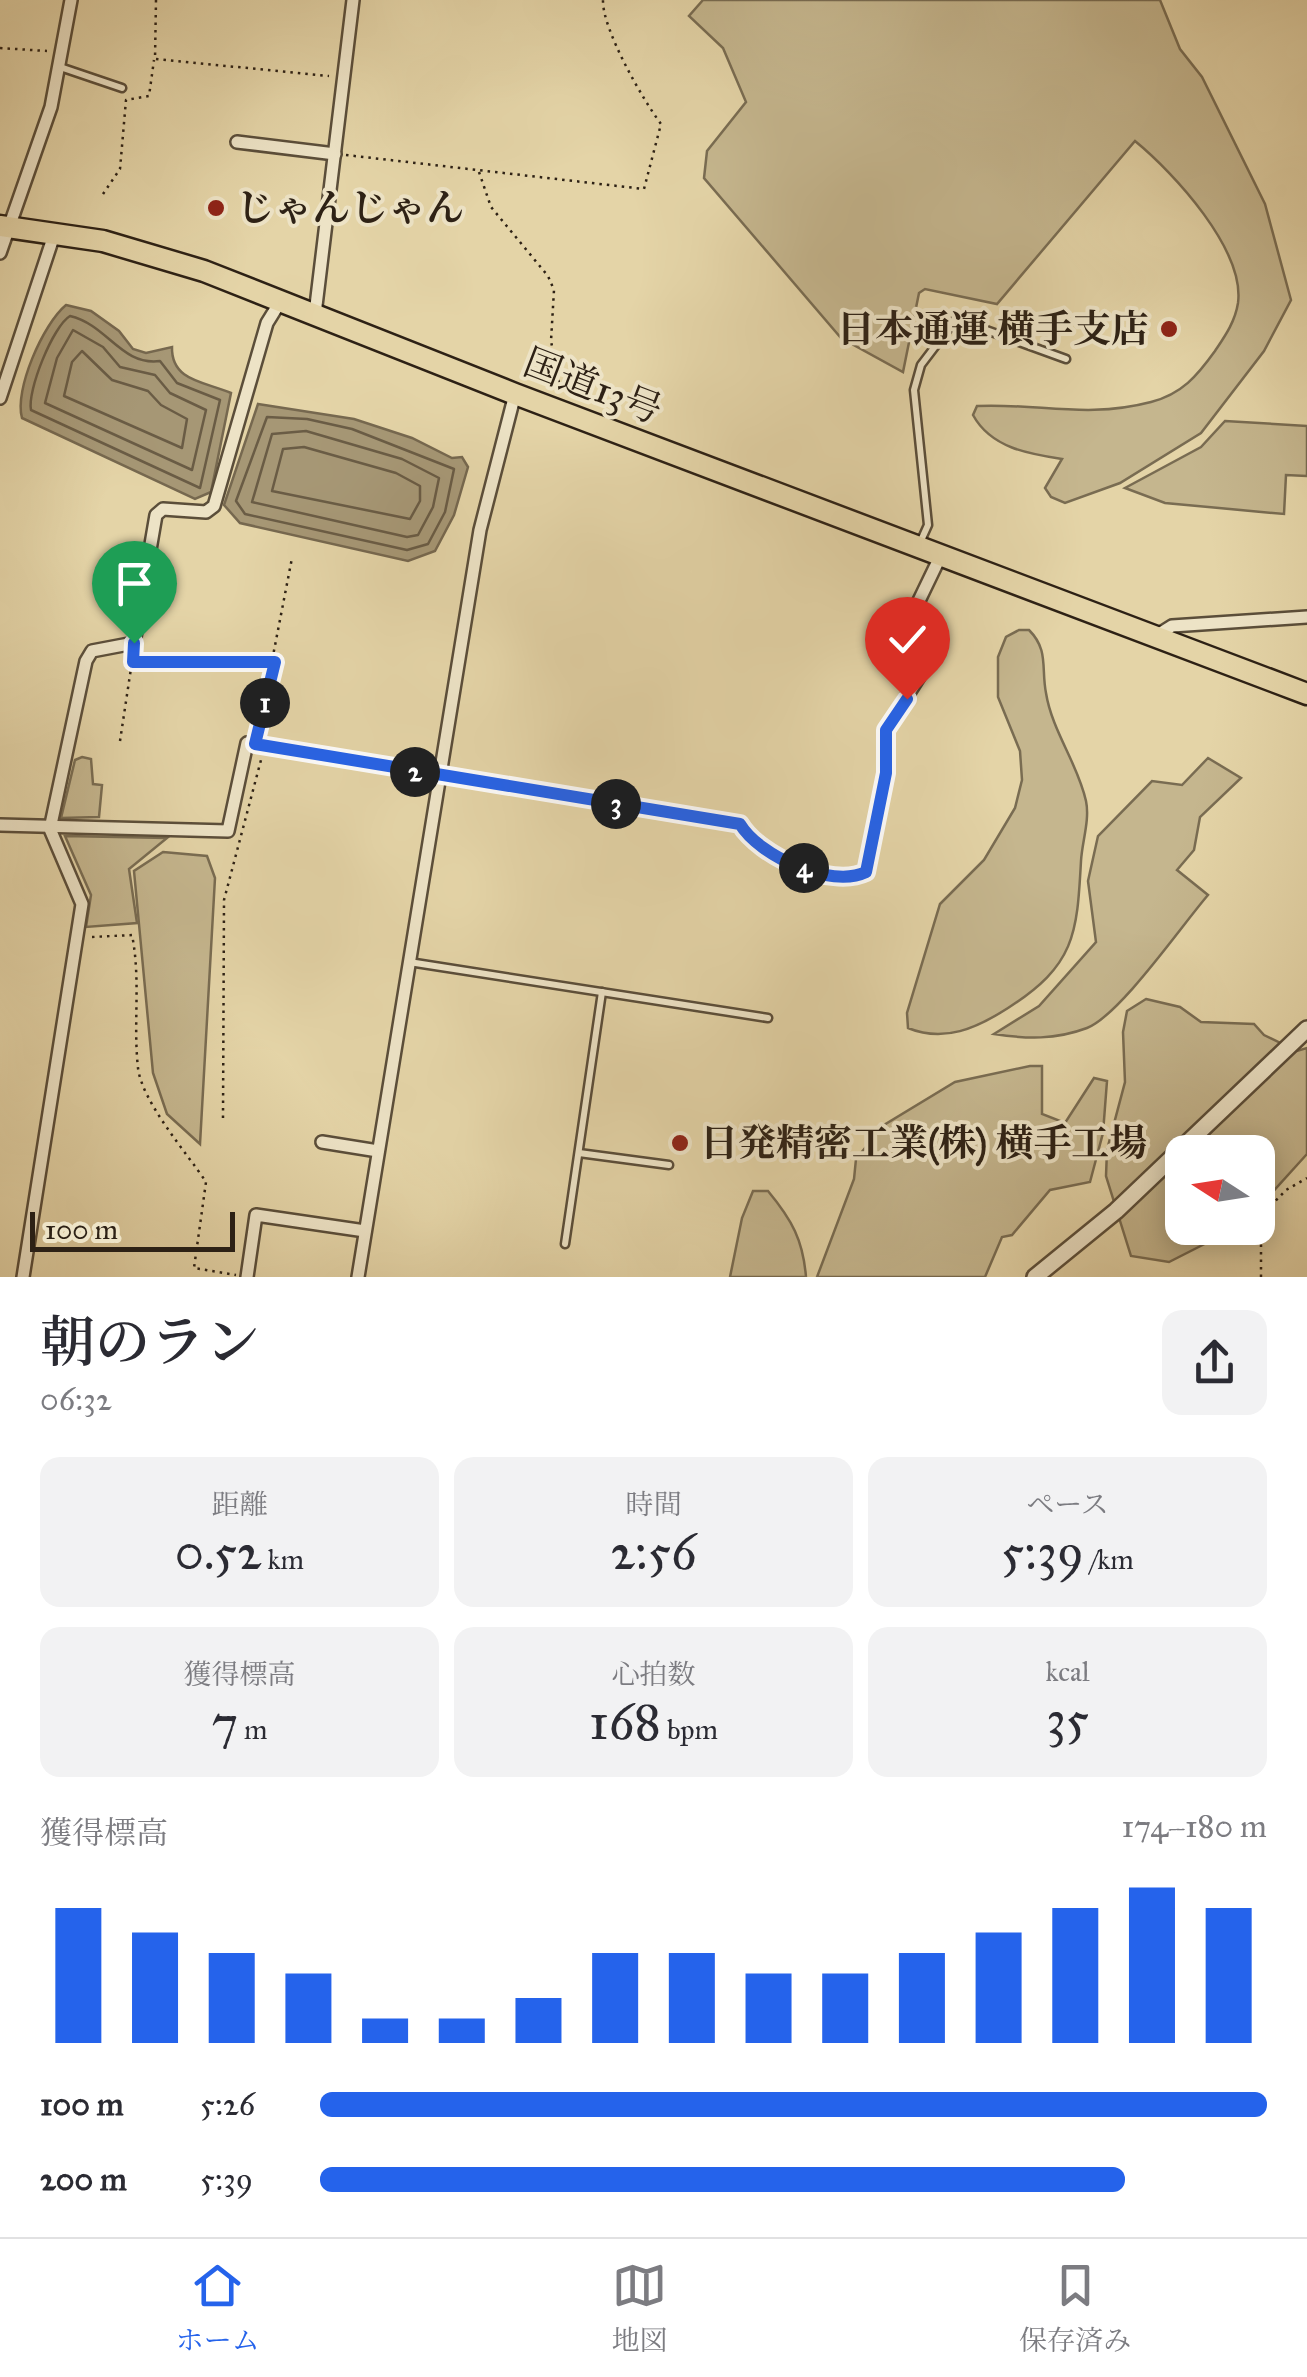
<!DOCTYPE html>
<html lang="ja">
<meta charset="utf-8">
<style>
body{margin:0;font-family:"IM FELL Great Primer","Noto Serif JP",serif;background:#f2f2f3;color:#2b2b33;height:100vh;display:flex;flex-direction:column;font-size:38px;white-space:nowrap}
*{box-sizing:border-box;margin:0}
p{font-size:32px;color:#7c7c81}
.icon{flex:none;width:55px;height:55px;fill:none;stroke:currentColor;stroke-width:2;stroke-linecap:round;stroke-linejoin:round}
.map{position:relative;height:1277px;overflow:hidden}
.panel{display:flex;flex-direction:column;background:#fff;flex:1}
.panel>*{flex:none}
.needle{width:65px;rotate:282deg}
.tools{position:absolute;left:1165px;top:1135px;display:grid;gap:20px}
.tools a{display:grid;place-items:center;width:110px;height:110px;border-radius:20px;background:#fff;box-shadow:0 5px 25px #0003;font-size:50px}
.scale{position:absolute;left:30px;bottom:25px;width:205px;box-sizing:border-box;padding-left:10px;border:5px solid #2d2115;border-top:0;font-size:28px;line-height:35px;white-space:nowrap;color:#2d2115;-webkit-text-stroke:8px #ede3c6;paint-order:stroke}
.pin{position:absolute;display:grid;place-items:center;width:85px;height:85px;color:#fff;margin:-102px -42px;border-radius:50% 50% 50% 0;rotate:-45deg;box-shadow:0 0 10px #0007}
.pin .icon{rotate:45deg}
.km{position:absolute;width:50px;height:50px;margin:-25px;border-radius:50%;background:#222;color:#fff;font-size:28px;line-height:50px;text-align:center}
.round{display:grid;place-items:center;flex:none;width:105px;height:105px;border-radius:20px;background:#f2f2f3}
.overview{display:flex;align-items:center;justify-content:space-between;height:170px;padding:0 40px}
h1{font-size:55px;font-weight:600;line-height:75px}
.metrics{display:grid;grid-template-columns:repeat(3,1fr);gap:15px;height:170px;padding:10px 40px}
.metrics div{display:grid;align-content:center;border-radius:20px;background:#f2f2f3;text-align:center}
.metrics b{font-size:50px;font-weight:600}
.metrics small{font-size:28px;font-weight:400}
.metrics p{font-size:28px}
.chart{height:280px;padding:20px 40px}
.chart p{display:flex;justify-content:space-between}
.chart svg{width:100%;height:180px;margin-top:10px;stroke:#2563eb;stroke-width:6}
ul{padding:0 40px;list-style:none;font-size:32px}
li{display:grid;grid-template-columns:160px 120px 1fr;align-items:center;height:75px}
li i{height:25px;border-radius:12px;background:#2563eb}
.dock{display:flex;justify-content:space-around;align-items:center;height:140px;border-top:2px solid #e1e1e2;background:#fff;font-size:28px;color:#7c7c81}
.dock a{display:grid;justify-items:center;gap:5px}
.dock .selected{color:#2563eb}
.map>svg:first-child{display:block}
.green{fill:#c5b68e;stroke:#796c52;stroke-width:2.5}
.water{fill:#a69775;stroke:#76684f;stroke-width:2.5}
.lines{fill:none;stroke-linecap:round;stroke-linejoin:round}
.shore{stroke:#6a5c45;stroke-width:2.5}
.service-casing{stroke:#5b4e3a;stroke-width:11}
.minor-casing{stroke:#5b4e3a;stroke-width:16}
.tertiary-casing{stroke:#5b4e3a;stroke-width:20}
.trunk-casing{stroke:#2d2115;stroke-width:25}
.path{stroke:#2d2115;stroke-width:2.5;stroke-dasharray:2.5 5;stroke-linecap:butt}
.service{stroke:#ede3c6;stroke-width:6}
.minor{stroke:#ede3c6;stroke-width:11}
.tertiary{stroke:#ede3c6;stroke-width:15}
.trunk{stroke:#e4d4a7;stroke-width:20}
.route-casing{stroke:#fff;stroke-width:20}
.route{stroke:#2563eb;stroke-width:12}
.poi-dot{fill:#8f2418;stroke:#ede3c6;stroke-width:4}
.labels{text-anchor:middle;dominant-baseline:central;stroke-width:8;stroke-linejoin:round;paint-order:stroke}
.poi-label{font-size:38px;font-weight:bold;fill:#2d2115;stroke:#ede3c6;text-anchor:start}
.street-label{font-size:38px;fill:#2d2115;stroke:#ede3c6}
</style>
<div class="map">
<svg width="1307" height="1277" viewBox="0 0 1307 1277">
<rect width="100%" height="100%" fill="#e4d4a7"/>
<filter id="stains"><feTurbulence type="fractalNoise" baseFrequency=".002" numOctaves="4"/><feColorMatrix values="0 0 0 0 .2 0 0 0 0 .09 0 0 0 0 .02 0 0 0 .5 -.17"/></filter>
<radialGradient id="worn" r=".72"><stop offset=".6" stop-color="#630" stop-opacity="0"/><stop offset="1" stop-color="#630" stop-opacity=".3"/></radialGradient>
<g class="green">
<path d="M703 0H1160L1180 49 1202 77 1265 204 1291 300 1264 351 1201 433 1120 483 1065 503 1051 497 1045 488 1062 459C1029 454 991 448 973 415L977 406C1040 403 1086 419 1151 402 1182 394 1197 376 1215 351 1225 336 1235 322 1238 303 1245 250 1174 173 1135 141L997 304 925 289 919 293 903 372 841 338 704 178 707 151 746 102 723 48 689 16Z"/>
<polygon points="1225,421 1307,426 1307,476 1286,475 1284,514 1165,503 1125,488 1201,447"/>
<path d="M1019 630H1029C1049 650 1041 668 1046 693 1052 731 1078 764 1086 801 1090 820 1082 842 1081 861 1077 935 1075 965 1008 1008 977 1028 944 1043 908 1028L907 1013 940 904 984 860 1015 808 1022 780 1020 751 998 697V657L1006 637Z"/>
<polygon points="82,757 91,759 93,784 102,785 99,817 61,818 75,760"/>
<path d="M1208 758 1241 778 1200 817 1194 850 1177 870 1208 895C1182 925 1120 1015 1087 1028 1055 1040 1027 1039 994 1034L1039 1006 1096 942 1088 881 1098 836 1152 781 1182 785Z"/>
<polygon points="65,836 167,838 129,869 137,923 86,927 91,895"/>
<polygon points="163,852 207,856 215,878 200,1144 167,1114 153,1073 134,871"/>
<polygon points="1146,999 1180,1007 1201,1022 1254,1024 1264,1035 1297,1051 1307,1048 1307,1154 1258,1208 1258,1152 1182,1152 1182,1228 1236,1228 1169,1262 1131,1256 1106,1176 1107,1150 1125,1082 1123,1032 1127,1011"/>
<polygon points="1030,1066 1042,1066 1042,1114 1065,1123 1094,1078 1107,1081 1103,1133 1090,1182 1050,1190 1012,1235 1002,1237 985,1277 817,1277 854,1179 856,1159 884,1125 955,1082"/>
<path d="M753 1191H768C792 1220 803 1240 806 1277H730L742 1218Z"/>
</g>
<g class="water">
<path d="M66 305 91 311 119 331 133 349 146 353 172 347C171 382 207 382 231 393L211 492 195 499 22 418C14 390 43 324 66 305Z"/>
<polygon points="258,404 354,419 412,438 452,458 462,457 468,467 454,515 435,551 408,561 240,523 224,505"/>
</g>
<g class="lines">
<g class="shore">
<path d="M70 316C108 325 121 366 160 361L177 383 220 400 200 488 31 410C27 391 53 326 70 316Z"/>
<polygon points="73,330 103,347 120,367 155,375 170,393 206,410 192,470 45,403 57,358"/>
<polygon points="82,351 112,380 148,391 161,405 187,419 182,448 64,396 72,362"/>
<polygon points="267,417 307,419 352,429 454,469 445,512 428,544 407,550 245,514 236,501"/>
<polygon points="306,431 402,459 439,478 433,507 418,535 407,537 252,502 272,434"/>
<polygon points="304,447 396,473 420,486 420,501 410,519 272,491 283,449"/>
</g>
<defs>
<g id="service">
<polyline points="60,67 122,88"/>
<polyline points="919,545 928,525 914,390 921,365 956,319 1066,359"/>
<polyline points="409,962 768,1018"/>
<polyline points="579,1153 669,1165"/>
<polyline points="565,1244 602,992"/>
</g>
<g id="minor">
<polyline points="237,142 335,154"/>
<polyline points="0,253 51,107 71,0"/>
<polyline points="315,314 353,0"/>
<polyline points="0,398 55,232"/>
<polyline points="1156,636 1172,626 1307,617"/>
<path d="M0 825 228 831 247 743 740 825C759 856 831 889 866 872L885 773 886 729 919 677 922 663 915 609 941 555"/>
<polyline points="322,1142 378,1151"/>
<polyline points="23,1277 82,904 50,829 86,661 92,651 134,643 156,515 163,509 206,512 214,506 267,323 280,302"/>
<polyline points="247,1277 256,1215 365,1231"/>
<polyline points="358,1277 480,530 515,394"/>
</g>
<polyline id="tertiary" points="1035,1277 1116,1211 1307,1029"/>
<polyline id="trunk" points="0,226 103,241 204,271 515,394 1307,694"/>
</defs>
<use href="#service" class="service-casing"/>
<use href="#minor" class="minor-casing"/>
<use href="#tertiary" class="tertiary-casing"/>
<use href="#trunk" class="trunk-casing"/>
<g class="path">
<polyline points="156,0 155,59 329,76"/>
<polyline points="0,48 47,51"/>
<path d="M346 155 644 189 661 124C643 100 602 29 603 0"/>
<polyline points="479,172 491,207 548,276 554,290 551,341 561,394"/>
<polyline points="103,194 120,169 126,100 149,96 154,60"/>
<polyline points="133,661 275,662"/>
<polyline points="258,733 292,558"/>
<polyline points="120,741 133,655"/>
<path d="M92 937 132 935C141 980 133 1023 138 1068 142 1102 187 1153 206 1182L194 1268 236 1275"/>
<polyline points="223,1118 224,900 261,760"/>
<polyline points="1261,1277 1261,1216 1286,1190 1307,1178"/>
</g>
<use href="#service" class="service"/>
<use href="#minor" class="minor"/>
<use href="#tertiary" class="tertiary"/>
<use href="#trunk" class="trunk"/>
</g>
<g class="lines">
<defs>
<path id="route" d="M134 643 133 662H275L255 744 740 824C759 856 831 889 866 872L886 773V730L907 699"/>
</defs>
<use href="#route" class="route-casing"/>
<use href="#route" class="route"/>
</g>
<g class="poi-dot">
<circle cx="216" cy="208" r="10"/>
<circle cx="1169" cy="329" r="10"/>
<circle cx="680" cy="1143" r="10"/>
</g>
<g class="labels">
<g class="poi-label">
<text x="236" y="208">じゃんじゃん</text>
<text x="1149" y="329" text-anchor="end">日本通運 横手支店</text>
<text x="700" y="1143">日発精密工業(株) 横手工場</text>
</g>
<g class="street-label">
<text transform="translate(593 386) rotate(21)">国道13号</text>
</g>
</g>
<rect width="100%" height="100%" filter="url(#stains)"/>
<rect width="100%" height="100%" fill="url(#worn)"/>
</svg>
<div class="tools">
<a><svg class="needle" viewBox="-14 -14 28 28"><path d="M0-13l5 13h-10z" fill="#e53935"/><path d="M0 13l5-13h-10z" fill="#7c7c81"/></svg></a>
</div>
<div class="scale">100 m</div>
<div class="pin" style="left:134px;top:643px;background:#1e9e55"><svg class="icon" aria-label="arrive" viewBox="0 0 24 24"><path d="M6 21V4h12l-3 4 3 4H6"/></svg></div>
<div class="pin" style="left:907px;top:699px;background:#d93025"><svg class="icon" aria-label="check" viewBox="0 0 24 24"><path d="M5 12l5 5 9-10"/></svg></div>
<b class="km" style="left:265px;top:703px">1</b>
<b class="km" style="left:415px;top:772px">2</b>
<b class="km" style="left:616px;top:804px">3</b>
<b class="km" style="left:804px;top:868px">4</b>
</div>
<section class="panel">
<div class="overview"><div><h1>朝のラン</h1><p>06:32</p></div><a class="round"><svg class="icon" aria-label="share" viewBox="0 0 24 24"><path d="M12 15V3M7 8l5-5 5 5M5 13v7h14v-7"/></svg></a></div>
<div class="metrics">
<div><p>距離</p><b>0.52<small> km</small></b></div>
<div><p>時間</p><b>2:56</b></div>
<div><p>ペース</p><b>5:39<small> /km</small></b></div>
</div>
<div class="metrics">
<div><p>獲得標高</p><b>7<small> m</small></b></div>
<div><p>心拍数</p><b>168<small> bpm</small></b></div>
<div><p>kcal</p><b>35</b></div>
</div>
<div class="chart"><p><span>獲得標高</span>174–180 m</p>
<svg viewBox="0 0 160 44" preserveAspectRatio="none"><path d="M5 44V11M15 44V17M25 44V22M35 44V27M45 44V38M55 44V38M65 44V33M75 44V22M85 44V22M95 44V27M105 44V27M115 44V22M125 44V17M135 44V11M145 44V6M155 44V11"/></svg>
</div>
<ul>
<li><b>100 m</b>5:26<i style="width:100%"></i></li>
<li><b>200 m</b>5:39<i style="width:85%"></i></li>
</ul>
</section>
<nav class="dock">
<a class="selected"><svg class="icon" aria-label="home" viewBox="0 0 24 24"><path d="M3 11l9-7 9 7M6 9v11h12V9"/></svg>ホーム</a>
<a><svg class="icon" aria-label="map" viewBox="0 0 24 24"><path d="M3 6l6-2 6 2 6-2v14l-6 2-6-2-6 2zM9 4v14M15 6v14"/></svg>地図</a>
<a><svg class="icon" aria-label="saved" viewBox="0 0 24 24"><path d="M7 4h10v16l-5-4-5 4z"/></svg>保存済み</a>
</nav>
